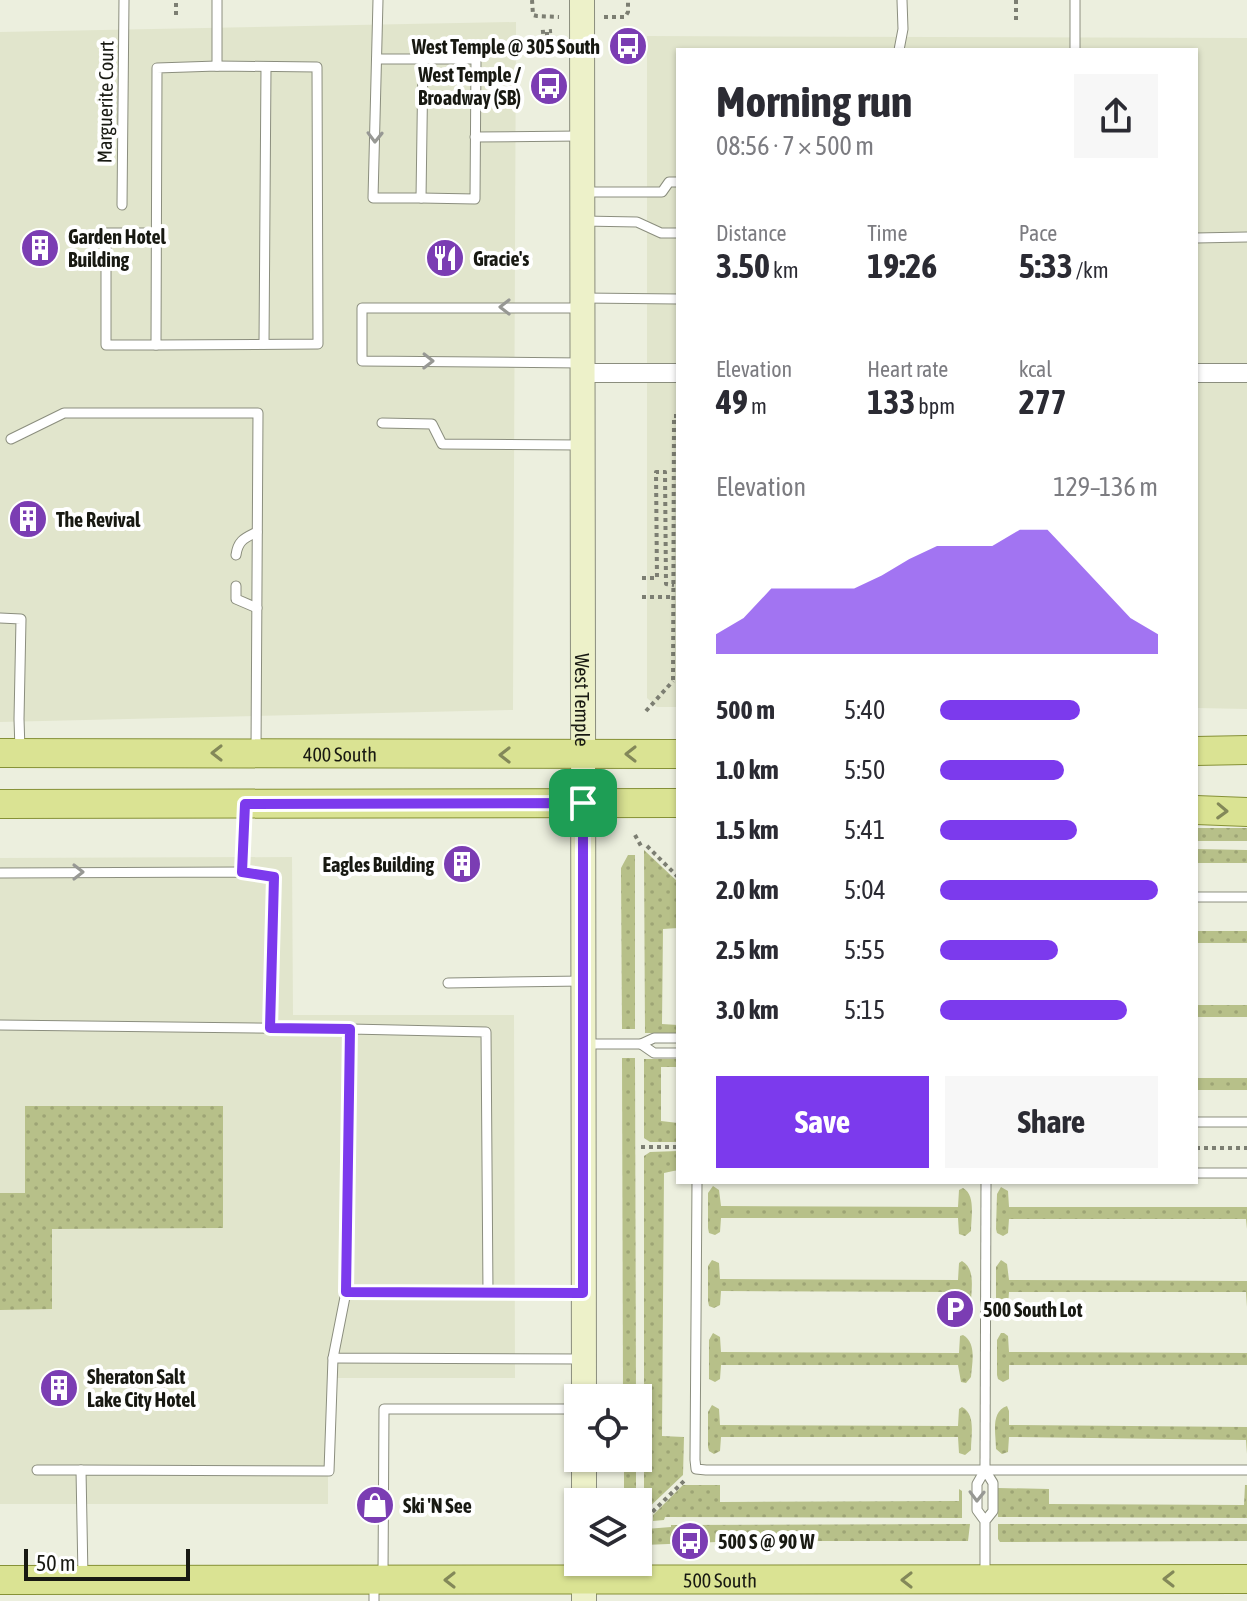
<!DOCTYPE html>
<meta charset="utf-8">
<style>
body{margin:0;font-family:"Asap Condensed",sans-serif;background:#f7f7f7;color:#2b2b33;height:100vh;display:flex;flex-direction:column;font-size:30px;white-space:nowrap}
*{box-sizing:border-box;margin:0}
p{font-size:26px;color:#7c7c81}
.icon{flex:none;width:44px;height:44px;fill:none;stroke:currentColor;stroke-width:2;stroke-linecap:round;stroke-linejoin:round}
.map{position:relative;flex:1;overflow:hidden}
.drawer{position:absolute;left:676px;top:48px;width:522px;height:1136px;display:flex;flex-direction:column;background:#fff;border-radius:0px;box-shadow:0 2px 6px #0004}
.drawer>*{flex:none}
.buttons{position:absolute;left:564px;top:1384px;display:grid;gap:16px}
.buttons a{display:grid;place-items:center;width:88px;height:88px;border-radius:0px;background:#fff;box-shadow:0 2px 6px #0004;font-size:40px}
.scale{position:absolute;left:24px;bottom:20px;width:166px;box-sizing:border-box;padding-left:8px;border:4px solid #181912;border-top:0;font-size:22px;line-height:28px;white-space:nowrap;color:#181912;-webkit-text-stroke:6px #fff;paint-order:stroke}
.pin{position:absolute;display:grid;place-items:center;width:68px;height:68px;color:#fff;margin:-34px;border-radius:16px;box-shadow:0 4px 12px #0006}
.round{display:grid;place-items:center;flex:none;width:84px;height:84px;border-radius:0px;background:#f7f7f7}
.headline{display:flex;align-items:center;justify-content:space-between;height:136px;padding:0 40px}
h1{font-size:44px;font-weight:700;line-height:60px}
.stats{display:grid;grid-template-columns:repeat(3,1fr);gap:12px;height:136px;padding:8px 40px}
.stats div{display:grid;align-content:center}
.stats b{font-size:34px;font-weight:700}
.stats small{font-size:22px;font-weight:400}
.stats p{font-size:22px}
.chart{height:224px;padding:16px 40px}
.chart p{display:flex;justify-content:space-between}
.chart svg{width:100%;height:144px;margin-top:8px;fill:#7c3aed;opacity:.7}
.button{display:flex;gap:16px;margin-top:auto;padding:16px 40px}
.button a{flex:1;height:92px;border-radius:0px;background:#7c3aed;color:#fff;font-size:32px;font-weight:700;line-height:92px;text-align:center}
.button a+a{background:#f7f7f7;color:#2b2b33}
ul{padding:0 40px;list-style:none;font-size:26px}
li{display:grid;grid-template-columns:128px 96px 1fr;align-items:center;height:60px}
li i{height:20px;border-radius:10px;background:#7c3aed}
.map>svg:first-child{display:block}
.built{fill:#e1e5cc}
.grass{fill:url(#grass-dots)}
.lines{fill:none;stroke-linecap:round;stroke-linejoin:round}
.lane-casing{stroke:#8b8e7e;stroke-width:11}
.street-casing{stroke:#8b8e7e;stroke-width:20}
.secondary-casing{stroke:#8b8e7e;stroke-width:26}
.primary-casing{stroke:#869137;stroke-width:30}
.path{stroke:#7c7e72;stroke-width:4;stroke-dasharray:4 4;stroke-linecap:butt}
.lane{stroke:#fff;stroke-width:9}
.street{stroke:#fff;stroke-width:18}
.secondary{stroke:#edf1c9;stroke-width:24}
.primary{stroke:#dae393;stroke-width:28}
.oneway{stroke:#979894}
.oneway2{stroke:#838859}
.route-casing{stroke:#fff;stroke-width:16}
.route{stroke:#7c3aed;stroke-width:10}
.labels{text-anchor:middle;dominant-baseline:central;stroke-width:8;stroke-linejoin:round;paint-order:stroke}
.poi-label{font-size:20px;font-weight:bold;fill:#181912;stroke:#fff;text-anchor:start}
.street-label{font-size:20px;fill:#181912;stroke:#fff}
</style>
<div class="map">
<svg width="1247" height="1601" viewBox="0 0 1247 1601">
<defs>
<pattern id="grass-dots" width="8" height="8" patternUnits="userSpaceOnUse" patternTransform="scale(2)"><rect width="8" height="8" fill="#b7c089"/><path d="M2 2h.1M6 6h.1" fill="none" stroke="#9da475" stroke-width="1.8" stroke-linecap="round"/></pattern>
</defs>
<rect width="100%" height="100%" fill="#ecefde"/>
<g class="built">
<polygon points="516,22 513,710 0,722 0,32"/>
<polygon points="647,36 1247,38 1247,709 1196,708 1196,50 678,50 678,707 657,707 647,698"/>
<polygon points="292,857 293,1015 514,1015 515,1378 328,1378 328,1504 0,1504 0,858"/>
</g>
<g class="grass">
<rect x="1196" y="828" width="51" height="13"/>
<polygon points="1196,849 1247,850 1247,863 1196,863"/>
<polygon points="644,850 678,882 678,928 663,929 662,1024 678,1025 678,1032 676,1033 645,1033"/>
<polygon points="628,855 635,855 635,1029 622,1029 621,868"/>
<rect x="1196" y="931" width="51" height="12"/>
<rect x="1196" y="1005" width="51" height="12"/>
<polygon points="622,1058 635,1058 636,1398 623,1398"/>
<polygon points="644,1059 678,1059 676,1067 661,1067 661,1121 678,1123 678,1142 650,1142 644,1138"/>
<rect x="1196" y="1078" width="51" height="12"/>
<polygon points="25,1106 223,1106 223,1228 52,1229 52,1309 0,1310 0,1193 25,1193"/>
<polygon points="678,1151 678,1170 664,1173 662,1436 684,1437 683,1475 644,1512 644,1156 650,1152"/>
<path d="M713 1186 719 1190 721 1206 958 1207 959 1190 963 1188C976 1195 971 1217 971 1231L965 1236 959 1234 958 1218H721L720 1232 715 1235 709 1233 708 1228V1193Z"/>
<polygon points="1001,1187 1008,1191 1009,1207 1247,1207 1247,1229 1246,1219 1009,1219 1008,1233 1003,1236 997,1233 996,1229 997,1194"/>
<path d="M712 1260 719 1263 720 1279 958 1280 959 1263 962 1261C976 1269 971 1289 971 1304L965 1309 959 1307 958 1292 721 1291 720 1305 714 1308 709 1306 708 1301V1266Z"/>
<polygon points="1001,1260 1007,1264 1009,1280 1247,1281 1247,1307 1246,1292 1009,1292 1008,1306 1003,1309 997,1306 996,1302 996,1267"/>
<path d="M713 1333 720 1337 721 1352 959 1353 960 1336 963 1335C977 1343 972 1363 971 1377L966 1383 961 1382 958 1365H721L720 1379 715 1382 709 1379V1340Z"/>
<polygon points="1001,1333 1004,1333 1008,1336 1009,1352 1247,1353 1247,1365 1009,1365 1009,1379 1003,1382 998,1379 997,1375 997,1340"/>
<path d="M712 1405 719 1409 720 1425 958 1426 959 1409 962 1407C976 1414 971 1435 971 1450L965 1455 959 1453 958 1437H721L720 1451 714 1454 709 1451 708 1447V1412Z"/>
<path d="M1007 1406 1009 1411V1425L1247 1427V1454L1246 1440 1009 1437 1008 1452 1002 1454 996 1449C996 1434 990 1412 1007 1406Z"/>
<rect x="624" y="1458" width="12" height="44"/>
<polygon points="683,1485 720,1485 720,1502 959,1501 959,1489 962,1491 962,1518 665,1517 664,1520 653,1521 653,1515"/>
<polygon points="1245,1485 1247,1485 1247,1518 998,1517 998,1488 1049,1489 1049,1504 1244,1505"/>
<polygon points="970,1524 968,1541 741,1541 644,1545 646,1529 671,1527 671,1525"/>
<polygon points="998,1524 1247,1524 1247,1541 1000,1542 998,1539"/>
</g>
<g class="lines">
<defs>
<g id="lane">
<polyline points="217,0 217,66"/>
<polyline points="378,0 373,198 421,198 423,60"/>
<polyline points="1075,0 1075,50"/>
<polyline points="899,50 903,29 902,0"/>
<polyline points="377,59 476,59 475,199 421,198"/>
<polygon points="217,66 317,67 318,344 156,345 157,68"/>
<polyline points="475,137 580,136"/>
<polyline points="583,192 662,192 669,182 678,182"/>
<polyline points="122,205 124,0"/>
<polyline points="583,221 637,222 661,233 678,233"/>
<polyline points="156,233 106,233 106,345 156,345"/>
<polyline points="1196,238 1247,237"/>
<polyline points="583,298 678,299"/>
<polyline points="579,308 362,308 362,361 582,363"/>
<polyline points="264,344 266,67"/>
<polyline points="382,423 432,424 442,444 579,445"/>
<polyline points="11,439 64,413 258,413 256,750"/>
<path d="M236 555C238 540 245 538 257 532"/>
<polyline points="236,586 236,599 257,608"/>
<polyline points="0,618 21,619 19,719 20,750"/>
<polyline points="242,872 245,808"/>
<polyline points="0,873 242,872 274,877 270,1028"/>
<polyline points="1196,897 1247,897"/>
<polyline points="448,983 583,981"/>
<polyline points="0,1025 350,1029"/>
<polyline points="587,1044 641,1044 654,1038 678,1038"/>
<polyline points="641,1044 654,1053 678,1053"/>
<polyline points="1196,1122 1247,1122"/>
<polyline points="1196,1173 1247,1173"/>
<polyline points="697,1182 695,1460 696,1469 706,1470 1247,1470"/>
<polyline points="346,1292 350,1029 486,1032 488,1293"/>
<polyline points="583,1293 346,1292 333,1358 584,1359"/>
<polyline points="37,1470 81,1470"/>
<polyline points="985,1470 986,1182"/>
<polyline points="985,1521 977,1510 977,1484 985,1470 993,1483 993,1511 985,1521 985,1576"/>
<polyline points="383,1575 384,1409 578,1409"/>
<polyline points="83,1577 81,1470 329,1471 333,1358"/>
<polyline points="374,1601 374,1584"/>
</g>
<g id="street">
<polyline points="583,373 678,373"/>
<polyline points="1196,373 1247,373"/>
</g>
<g id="secondary">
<path id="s1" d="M582 0 584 1398"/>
<polyline points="584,1458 584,1502"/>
<polyline points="584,1562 584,1601"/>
</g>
<g id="primary">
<polyline points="1196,751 1247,750"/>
<path id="s2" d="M0 753 678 754"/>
<polyline points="0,804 678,803"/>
<polyline points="1196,810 1247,812"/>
<path id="s3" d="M0 1580 1247 1579"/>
</g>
</defs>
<use href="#lane" class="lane-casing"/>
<use href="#street" class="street-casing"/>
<use href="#secondary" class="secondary-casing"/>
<use href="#primary" class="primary-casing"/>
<g class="path">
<polyline points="532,0 533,15 537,16 559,17"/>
<polyline points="1016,0 1016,20"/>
<polyline points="176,15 176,0"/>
<polyline points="604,17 625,17 628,12 628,0"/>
<polyline points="541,32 552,31"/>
<polyline points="547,32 547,42"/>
<polyline points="678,416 674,416 673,681 678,681"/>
<polyline points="642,578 657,578 656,472 665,472 666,584 674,585"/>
<polyline points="642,597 674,597"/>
<polyline points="646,711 673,681"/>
<polyline points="635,835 641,846"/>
<polyline points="647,846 678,877"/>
<polyline points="641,1147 678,1147"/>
<polyline points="1196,1148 1247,1148"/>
<polyline points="641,1523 685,1480"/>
</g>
<use href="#lane" class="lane"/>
<use href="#street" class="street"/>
<use href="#secondary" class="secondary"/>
<use href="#primary" class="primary"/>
</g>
<defs><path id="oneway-chevron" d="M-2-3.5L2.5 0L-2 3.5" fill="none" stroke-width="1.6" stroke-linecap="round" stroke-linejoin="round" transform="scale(2)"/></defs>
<g class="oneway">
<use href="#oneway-chevron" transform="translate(375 137) rotate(91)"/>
<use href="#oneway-chevron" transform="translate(505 307) rotate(180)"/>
<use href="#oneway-chevron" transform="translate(428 361) rotate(1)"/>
<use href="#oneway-chevron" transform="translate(78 872)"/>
<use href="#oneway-chevron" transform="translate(977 1496) rotate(91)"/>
</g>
<g class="oneway2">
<use href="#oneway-chevron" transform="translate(217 753) rotate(-180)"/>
<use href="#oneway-chevron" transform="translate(631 754) rotate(-180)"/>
<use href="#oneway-chevron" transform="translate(505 755) rotate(-180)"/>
<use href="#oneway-chevron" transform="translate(1222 811) rotate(2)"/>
<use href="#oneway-chevron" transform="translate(1169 1579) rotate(180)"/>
<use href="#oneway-chevron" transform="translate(450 1580) rotate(180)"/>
<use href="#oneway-chevron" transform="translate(907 1580) rotate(180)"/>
</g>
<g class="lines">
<defs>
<polygon id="route" points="583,803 583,1293 346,1292 350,1029 270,1028 274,877 242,872 245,804"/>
</defs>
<use href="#route" class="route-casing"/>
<use href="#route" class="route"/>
</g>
<defs>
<symbol id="bus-disc" viewBox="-11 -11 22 22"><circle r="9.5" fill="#7b3db3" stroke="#fff"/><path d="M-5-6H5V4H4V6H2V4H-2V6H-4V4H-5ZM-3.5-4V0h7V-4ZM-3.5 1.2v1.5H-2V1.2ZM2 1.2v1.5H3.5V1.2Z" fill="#fff"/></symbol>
<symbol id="building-disc" viewBox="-11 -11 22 22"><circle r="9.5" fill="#7b3db3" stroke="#fff"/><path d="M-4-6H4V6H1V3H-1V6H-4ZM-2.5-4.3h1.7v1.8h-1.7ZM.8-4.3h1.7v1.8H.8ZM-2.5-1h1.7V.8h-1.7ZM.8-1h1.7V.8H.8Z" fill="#fff"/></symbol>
<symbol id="restaurant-disc" viewBox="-11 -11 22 22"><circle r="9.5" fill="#7b3db3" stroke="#fff"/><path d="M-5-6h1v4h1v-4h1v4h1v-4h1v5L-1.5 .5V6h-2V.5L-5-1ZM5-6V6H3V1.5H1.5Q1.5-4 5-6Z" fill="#fff"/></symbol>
<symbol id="parking-disc" viewBox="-11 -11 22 22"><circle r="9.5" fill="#7b3db3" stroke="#fff"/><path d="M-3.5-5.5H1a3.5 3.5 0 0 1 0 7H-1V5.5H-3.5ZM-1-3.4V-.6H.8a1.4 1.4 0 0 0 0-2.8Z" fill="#fff"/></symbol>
<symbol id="shop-disc" viewBox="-11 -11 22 22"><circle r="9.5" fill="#7b3db3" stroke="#fff"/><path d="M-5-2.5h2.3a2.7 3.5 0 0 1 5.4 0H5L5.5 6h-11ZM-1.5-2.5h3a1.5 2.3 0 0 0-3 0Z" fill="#fff"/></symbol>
</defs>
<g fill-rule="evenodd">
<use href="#bus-disc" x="606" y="24" width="44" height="44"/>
<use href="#bus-disc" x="527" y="64" width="44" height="44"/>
<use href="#building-disc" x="18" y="226" width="44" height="44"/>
<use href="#restaurant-disc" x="423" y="236" width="44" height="44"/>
<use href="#building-disc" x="6" y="497" width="44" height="44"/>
<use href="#building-disc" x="440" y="842" width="44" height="44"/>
<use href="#parking-disc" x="933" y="1287" width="44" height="44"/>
<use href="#building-disc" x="37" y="1366" width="44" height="44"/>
<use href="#shop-disc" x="353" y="1483" width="44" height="44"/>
<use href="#bus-disc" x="668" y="1519" width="44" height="44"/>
</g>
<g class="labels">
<g class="poi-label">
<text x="600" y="46" text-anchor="end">West Temple @ 305 South</text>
<text x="521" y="74" text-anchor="end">West Temple /<tspan x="521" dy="23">Broadway (SB)</tspan></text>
<text x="68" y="236">Garden Hotel<tspan x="68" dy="23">Building</tspan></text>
<text x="473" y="258">Gracie's</text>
<text x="56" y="519">The Revival</text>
<text x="434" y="864" text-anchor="end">Eagles Building</text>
<text x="983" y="1309">500 South Lot</text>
<text x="87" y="1376">Sheraton Salt<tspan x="87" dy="23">Lake City Hotel</tspan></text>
<text x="403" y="1505">Ski 'N See</text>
<text x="718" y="1541">500 S @ 90 W</text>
</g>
<g class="street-label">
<text transform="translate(105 102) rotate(-89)">Marguerite Court</text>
<text stroke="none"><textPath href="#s1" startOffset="700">West Temple</textPath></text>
<text stroke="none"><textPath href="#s2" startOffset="340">400 South</textPath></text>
<text stroke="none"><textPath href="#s3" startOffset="720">500 South</textPath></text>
</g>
</g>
</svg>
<div class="buttons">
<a><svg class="icon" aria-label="locate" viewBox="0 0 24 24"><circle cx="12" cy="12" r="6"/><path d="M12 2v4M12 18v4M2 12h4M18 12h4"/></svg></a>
<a><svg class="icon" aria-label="layers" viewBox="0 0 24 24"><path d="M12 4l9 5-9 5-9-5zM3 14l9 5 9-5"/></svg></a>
</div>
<div class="scale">50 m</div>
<div class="pin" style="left:583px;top:803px;background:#1e9e55"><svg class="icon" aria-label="arrive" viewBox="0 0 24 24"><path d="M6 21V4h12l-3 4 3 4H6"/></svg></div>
<section class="drawer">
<div class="headline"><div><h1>Morning run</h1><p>08:56 · 7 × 500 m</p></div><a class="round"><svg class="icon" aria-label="share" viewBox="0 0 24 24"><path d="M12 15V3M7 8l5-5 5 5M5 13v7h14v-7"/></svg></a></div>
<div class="stats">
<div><p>Distance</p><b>3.50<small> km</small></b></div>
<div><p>Time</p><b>19:26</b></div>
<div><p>Pace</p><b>5:33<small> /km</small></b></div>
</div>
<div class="stats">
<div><p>Elevation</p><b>49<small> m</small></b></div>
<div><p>Heart rate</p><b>133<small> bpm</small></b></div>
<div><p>kcal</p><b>277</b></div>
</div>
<div class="chart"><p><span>Elevation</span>129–136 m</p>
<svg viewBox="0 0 160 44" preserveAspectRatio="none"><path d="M0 44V38L10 33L20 24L30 24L40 24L50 24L60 20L70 15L80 11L90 11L100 11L110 6L120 6L130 15L140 24L150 33L160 38V44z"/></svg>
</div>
<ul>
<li><b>500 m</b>5:40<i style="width:64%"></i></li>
<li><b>1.0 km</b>5:50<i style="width:57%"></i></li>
<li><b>1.5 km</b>5:41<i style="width:63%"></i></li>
<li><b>2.0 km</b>5:04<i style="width:100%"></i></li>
<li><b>2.5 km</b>5:55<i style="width:54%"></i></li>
<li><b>3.0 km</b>5:15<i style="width:86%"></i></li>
</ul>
<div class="button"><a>Save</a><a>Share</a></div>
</section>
</div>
